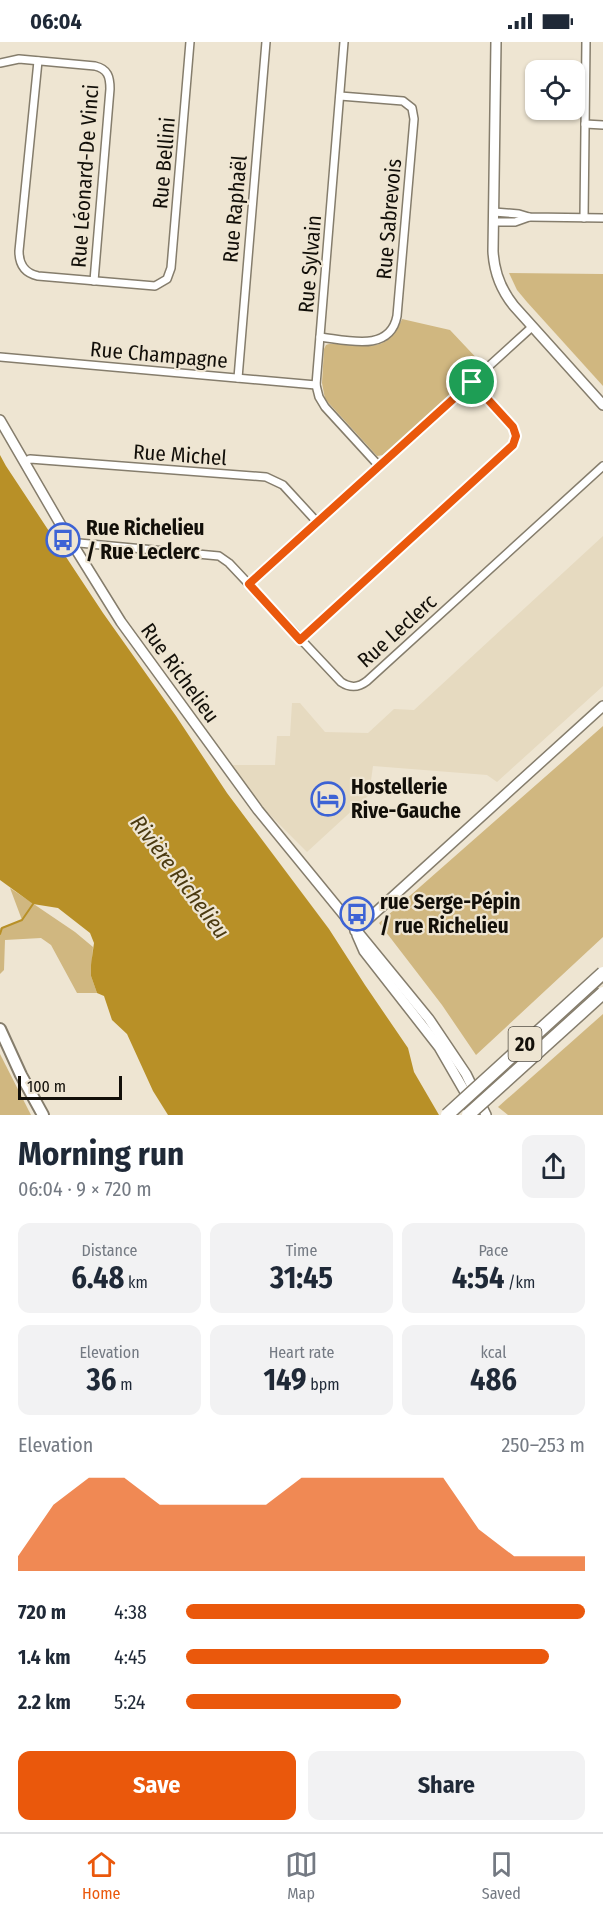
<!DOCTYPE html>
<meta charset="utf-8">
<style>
body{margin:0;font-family:"Fira Sans Condensed",sans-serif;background:#f2f2f3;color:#1f2937;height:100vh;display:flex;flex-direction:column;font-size:22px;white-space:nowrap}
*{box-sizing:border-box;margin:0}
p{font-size:20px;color:#747a83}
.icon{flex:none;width:33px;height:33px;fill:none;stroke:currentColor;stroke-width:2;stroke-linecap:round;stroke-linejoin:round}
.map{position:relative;height:1073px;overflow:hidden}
.details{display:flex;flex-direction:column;background:#fff;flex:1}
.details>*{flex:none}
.tools{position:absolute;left:525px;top:18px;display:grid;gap:12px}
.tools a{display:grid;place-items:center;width:60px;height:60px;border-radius:12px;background:#fff;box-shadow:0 2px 4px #0004;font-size:30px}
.scale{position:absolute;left:18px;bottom:15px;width:104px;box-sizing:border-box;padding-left:6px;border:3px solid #120f09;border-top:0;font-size:16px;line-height:21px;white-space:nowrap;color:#120f09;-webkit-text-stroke:4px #eee5d2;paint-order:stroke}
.pin{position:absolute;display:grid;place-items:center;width:51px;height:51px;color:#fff;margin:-26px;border:3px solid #fff;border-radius:50%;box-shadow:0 2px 6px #0007}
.round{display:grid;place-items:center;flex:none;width:63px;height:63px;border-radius:12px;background:#f2f2f3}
.overview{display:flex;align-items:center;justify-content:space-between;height:102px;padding:0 18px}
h1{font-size:33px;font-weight:700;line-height:45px}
.figures{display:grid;grid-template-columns:repeat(3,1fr);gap:9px;height:102px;padding:6px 18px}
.figures div{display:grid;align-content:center;border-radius:12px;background:#f2f2f3;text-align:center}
.figures b{font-size:30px;font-weight:700}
.figures small{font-size:16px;font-weight:400}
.figures p{font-size:16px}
.chart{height:168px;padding:12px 18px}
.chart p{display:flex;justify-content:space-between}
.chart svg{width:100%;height:108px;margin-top:6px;fill:#ea580c;opacity:.7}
.button{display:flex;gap:12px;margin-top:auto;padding:12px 18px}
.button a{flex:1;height:69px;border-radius:12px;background:#ea580c;color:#fff;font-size:24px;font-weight:700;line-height:69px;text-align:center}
.button a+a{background:#f2f2f3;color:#1f2937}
ul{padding:0 18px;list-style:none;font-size:20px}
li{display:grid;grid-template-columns:96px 72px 1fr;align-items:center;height:45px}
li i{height:15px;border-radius:8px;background:#ea580c}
.status{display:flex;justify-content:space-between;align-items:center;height:42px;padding:0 30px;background:#fff;direction:ltr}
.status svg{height:16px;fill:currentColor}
.menu{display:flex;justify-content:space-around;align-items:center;height:84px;border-top:2px solid #e0e1e3;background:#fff;font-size:16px;color:#747a83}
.menu a{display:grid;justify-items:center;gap:3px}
.menu .current{color:#ea580c}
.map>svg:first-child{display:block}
.built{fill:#e6dac0}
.green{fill:#d0b780}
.water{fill:#b89027}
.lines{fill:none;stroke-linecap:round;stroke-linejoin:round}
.stream{stroke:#b89027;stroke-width:2}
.street-casing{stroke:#857d6c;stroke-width:10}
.secondary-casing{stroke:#857d6c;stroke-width:12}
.primary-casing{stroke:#857d6c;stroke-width:14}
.street{stroke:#fff;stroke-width:7}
.secondary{stroke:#fff;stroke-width:9}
.primary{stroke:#fff;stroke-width:10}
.highway-bridge-casing{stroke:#857d6c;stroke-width:15;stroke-linecap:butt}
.highway-bridge{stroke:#fff;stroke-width:12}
.route-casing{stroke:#fff;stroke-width:12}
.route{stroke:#ea580c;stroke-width:8}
.labels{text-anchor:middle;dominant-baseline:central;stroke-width:4.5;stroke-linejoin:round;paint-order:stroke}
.shield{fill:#eee5d2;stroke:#544f45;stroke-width:1.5}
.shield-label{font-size:20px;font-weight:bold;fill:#120f09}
.street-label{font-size:21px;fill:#120f09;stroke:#eee5d2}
.poi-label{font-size:21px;font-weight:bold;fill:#120f09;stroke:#eee5d2;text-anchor:start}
.water-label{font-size:22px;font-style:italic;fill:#4b3a10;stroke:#eee5d2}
</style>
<div class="status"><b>06:04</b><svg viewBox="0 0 49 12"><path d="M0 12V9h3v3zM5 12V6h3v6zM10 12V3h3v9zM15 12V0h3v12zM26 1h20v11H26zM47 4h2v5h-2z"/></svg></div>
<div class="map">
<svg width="603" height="1073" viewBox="0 0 603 1073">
<rect width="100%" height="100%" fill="#eee5d2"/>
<polygon class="built" points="603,494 603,644 497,740 487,733 373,724 369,753 307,810 262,765 232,723 275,723 277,694 290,694 292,661 300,661 325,690 368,691 394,667 414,668"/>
<g class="green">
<polygon points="509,231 603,232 603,344 527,260 517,248"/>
<path d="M402 277 450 288 483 323 384 413 377 414 325 357 322 341 324 307 326 303C333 301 338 302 345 303 373 305 390 307 402 277Z"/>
<polygon points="603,684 603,895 476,1013 442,963 379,881"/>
<polygon points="10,846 75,890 93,905 91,934 97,951 77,951 51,903 41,896 5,898 4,928 0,932 0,886 22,878"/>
<polygon points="603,972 603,1073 508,1073 498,1065"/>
<polygon points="0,1012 31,1073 0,1073"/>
</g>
<polygon class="water" points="0,413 6,424 103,571 176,674 227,751 329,887 365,943 408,1006 414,1030 439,1073 168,1073 153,1049 127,992 112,978 104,954 97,951 91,934 91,923 94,901 90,891 58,866 33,862 0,838"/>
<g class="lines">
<polyline class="stream" points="0,892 2,886 22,878 33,862"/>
<defs>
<g id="street">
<polyline points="344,0 316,343 319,355 325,365 379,424"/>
<path d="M38 19 19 209C19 222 24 231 38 234L155 244 167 237 171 226 190 0"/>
<path d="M0 21 19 17 95 24C108 27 110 35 110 47L94 239"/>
<polyline points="585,82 603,83"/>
<polyline points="494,170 519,172 529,175 603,176"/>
<polyline points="584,176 586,0"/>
<polyline points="494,180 515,180 529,175"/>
<path d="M320 295C347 298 390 311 397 274L414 77 412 66 403 59 340 54"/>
<polyline points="0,315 316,343"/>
<polyline points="238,336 266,0"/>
<polyline points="24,420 30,417 266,435 283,443 317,480"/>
<path d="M73 504 79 501 219 514 229 521 341 640C350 646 358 646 367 639L603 424"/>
<polyline points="249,542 532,285"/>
<polyline points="300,598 513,403 516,394 513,385 472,340"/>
</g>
<g id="secondary">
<path d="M496 0 493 209C494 230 501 248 514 264L603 363"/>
<polyline points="0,378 62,485 121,580 258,768 429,977 466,1032 486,1073"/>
<polyline points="355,889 603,664"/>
<polyline points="357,893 364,909 439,1005 469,1057"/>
</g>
<polyline id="primary" points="0,987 21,1033 43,1073"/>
</defs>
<use href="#street" class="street-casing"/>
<use href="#secondary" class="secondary-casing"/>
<use href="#primary" class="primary-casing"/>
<use href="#street" class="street"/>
<use href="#secondary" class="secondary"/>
<use href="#primary" class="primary"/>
<defs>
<g id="highway-bridge">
<polyline points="447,1073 603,931"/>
<polyline points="468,1073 603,951"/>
</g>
</defs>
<use href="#highway-bridge" class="highway-bridge-casing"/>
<use href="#highway-bridge" class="highway-bridge"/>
</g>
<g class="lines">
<defs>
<polygon id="route" points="472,340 513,385 516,394 513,403 300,598 249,542"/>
</defs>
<use href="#route" class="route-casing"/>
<use href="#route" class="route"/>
</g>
<defs>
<symbol id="bus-ring" viewBox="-11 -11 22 22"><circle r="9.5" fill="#eee5d2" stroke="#3d63d5" stroke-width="1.5"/><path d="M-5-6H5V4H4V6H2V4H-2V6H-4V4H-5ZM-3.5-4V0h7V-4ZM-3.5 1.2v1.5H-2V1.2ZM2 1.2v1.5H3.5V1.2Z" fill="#3d63d5"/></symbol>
<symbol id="hotel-ring" viewBox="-11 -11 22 22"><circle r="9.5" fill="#eee5d2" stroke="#3d63d5" stroke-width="1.5"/><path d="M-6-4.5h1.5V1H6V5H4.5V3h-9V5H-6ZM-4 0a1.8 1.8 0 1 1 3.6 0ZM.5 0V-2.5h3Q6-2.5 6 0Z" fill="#3d63d5"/></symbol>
</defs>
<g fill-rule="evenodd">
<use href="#bus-ring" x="44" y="479" width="38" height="38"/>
<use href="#hotel-ring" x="309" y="738" width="38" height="38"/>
<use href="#bus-ring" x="338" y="853" width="38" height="38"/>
</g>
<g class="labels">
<rect class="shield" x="508.5" y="985" width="33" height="34" rx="4.5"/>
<g class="shield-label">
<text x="525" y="1002">20</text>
</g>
<g class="street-label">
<text transform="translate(164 121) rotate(-85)">Rue Bellini</text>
<text transform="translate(85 134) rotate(-86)">Rue Léonard-De Vinci</text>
<text transform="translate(235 167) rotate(-85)">Rue Raphaël</text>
<text transform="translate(389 177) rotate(-85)">Rue Sabrevois</text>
<text transform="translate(310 222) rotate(-85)">Rue Sylvain</text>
<text transform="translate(159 313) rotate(5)">Rue Champagne</text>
<text transform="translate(180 413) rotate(4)">Rue Michel</text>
<text transform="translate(397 589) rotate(-42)">Rue Leclerc</text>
<text transform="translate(180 631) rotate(54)">Rue Richelieu</text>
</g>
<g class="poi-label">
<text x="86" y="486">Rue Richelieu<tspan x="86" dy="24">/ Rue Leclerc</tspan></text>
<text x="351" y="745">Hostellerie<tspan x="351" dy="24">Rive-Gauche</tspan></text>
<text x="380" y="860">rue Serge-Pépin<tspan x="380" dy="24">/ rue Richelieu</tspan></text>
</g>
<g class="water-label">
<text transform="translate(180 835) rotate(53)">Rivière Richelieu</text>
</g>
</g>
</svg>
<div class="tools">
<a><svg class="icon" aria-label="locate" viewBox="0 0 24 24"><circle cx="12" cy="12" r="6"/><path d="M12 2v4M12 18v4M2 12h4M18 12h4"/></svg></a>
</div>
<div class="scale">100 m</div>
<div class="pin" style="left:472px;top:340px;background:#1e9e55"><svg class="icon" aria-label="arrive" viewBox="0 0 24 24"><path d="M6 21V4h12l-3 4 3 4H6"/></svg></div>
</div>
<section class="details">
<div class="overview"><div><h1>Morning run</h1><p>06:04 · 9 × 720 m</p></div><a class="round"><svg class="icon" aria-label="share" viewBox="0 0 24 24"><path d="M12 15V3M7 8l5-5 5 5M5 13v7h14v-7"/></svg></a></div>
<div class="figures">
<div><p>Distance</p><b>6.48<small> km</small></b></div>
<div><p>Time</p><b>31:45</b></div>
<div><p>Pace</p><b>4:54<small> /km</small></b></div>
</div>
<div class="figures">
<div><p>Elevation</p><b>36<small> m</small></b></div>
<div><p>Heart rate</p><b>149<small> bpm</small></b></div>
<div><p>kcal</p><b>486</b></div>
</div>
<div class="chart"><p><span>Elevation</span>250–253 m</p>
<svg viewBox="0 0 160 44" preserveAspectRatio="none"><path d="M0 44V38L10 17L20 6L30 6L40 17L50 17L60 17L70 17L80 6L90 6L100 6L110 6L120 6L130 27L140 38L150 38L160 38V44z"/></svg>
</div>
<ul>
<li><b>720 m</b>4:38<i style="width:100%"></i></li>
<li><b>1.4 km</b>4:45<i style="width:91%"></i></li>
<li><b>2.2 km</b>5:24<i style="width:54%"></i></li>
</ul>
<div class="button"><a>Save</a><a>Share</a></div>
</section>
<nav class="menu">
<a class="current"><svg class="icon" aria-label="home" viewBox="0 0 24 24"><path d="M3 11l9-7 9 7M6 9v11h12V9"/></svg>Home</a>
<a><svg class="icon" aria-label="map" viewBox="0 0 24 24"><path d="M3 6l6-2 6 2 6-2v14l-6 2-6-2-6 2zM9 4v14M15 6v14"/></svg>Map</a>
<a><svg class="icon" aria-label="saved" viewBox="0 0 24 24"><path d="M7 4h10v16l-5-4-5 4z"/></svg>Saved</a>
</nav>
